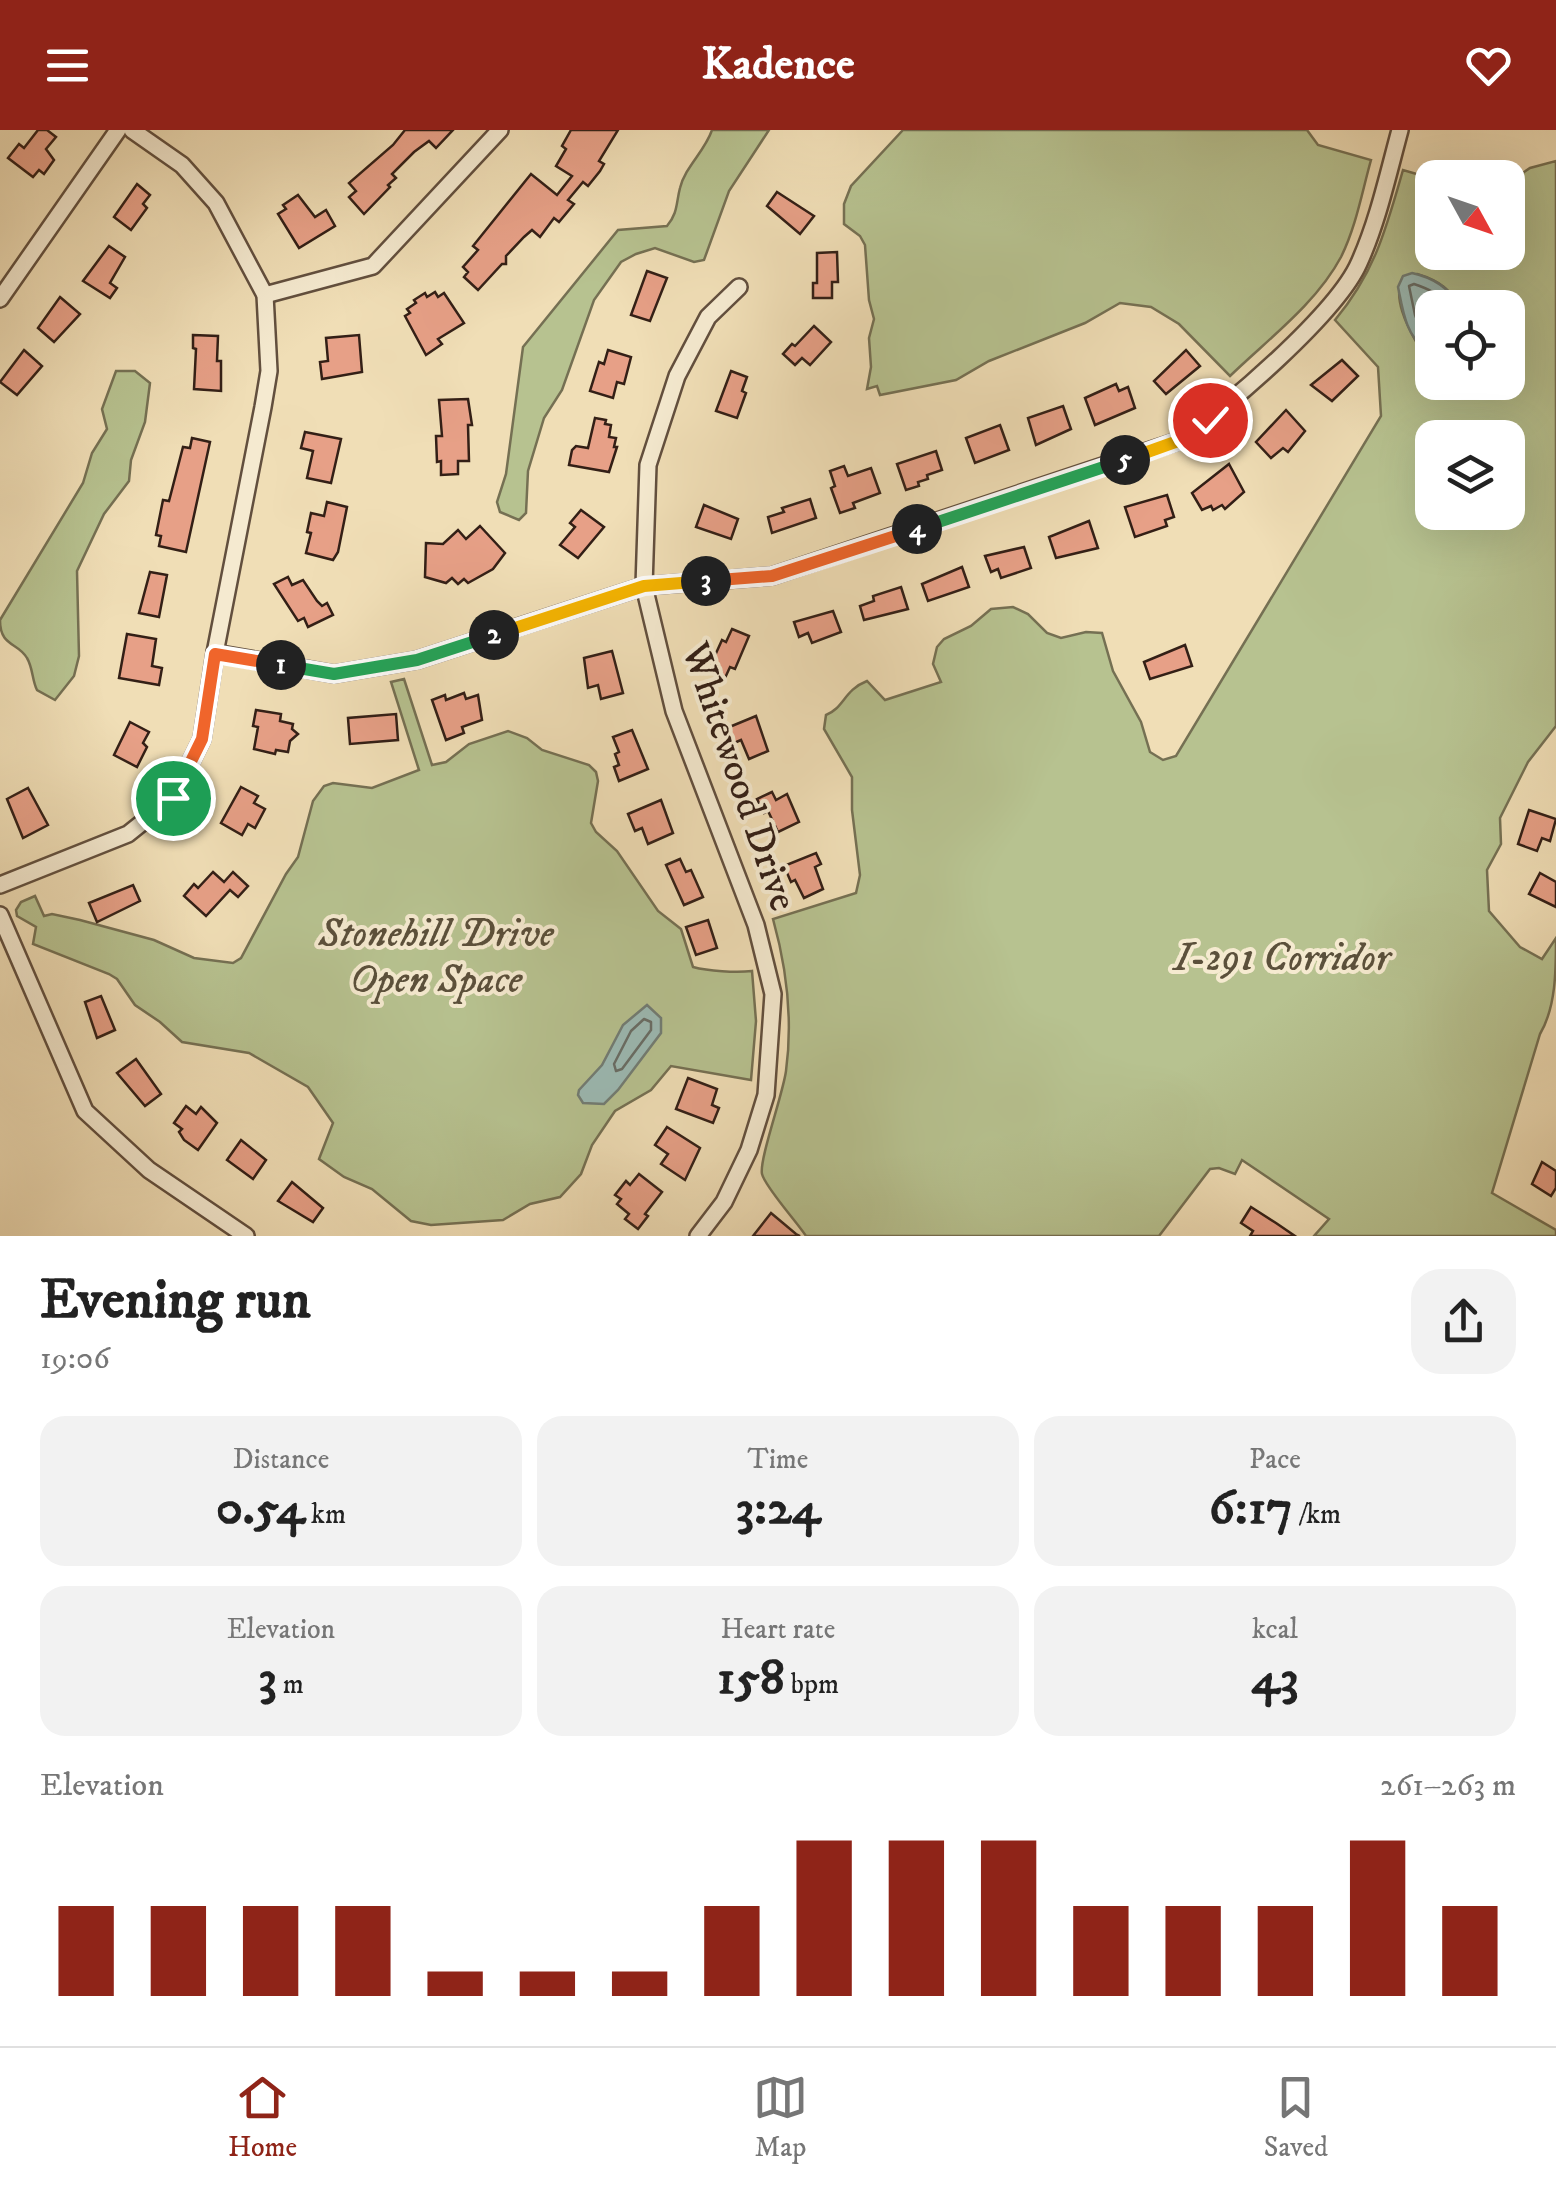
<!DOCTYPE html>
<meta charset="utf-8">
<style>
body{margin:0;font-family:"IM FELL DW Pica",serif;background:#f2f2f2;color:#222;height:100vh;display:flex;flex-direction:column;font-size:38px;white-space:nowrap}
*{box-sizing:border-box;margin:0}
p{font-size:32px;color:#767676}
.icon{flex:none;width:55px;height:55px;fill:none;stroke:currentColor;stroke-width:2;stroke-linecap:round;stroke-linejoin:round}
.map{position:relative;height:1106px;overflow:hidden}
.side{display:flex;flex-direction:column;background:#fff;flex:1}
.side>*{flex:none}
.needle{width:65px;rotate:130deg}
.controls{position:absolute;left:1415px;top:30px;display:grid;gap:20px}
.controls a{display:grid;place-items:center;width:110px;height:110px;border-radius:20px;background:#fff;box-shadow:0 10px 40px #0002;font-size:50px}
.pin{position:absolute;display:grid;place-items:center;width:85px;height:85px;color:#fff;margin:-42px;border:5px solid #fff;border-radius:50%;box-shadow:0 2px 10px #0007}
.km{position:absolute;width:50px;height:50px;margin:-25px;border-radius:50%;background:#222;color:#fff;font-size:28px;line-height:50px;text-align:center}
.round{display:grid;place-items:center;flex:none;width:105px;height:105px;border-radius:30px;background:#f2f2f2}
.summary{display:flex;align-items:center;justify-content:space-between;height:170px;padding:0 40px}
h1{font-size:55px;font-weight:800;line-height:75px}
.figures{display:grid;grid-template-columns:repeat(3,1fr);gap:15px;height:170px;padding:10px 40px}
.figures div{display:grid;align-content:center;border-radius:25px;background:#f2f2f2;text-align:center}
.figures b{font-size:50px;font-weight:800}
.figures small{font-size:28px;font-weight:400}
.figures p{font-size:28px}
.chart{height:280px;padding:20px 40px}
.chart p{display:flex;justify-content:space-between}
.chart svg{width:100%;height:180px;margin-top:10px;stroke:#8f2418;stroke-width:6}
header{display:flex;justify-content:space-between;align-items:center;height:130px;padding:0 40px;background:#8f2418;color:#fff;font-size:45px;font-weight:800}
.tabs{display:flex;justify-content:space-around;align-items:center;height:140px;border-top:2px solid #e0e0e0;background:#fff;font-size:28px;color:#767676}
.tabs a{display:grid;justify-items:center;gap:5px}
.tabs .active{color:#8f2418}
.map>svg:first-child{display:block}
.green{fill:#b7c290;stroke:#757053;stroke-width:2.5;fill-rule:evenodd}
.water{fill:#9cbbb5;stroke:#727d75;stroke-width:2.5}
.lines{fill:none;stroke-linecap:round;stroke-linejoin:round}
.shore{stroke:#686d66;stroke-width:2.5}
.building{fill:#e7a087;stroke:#331f16;stroke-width:2.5}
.street-casing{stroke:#624f3e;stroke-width:20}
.street{stroke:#f5ead0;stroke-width:15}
.split-1-casing{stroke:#fff;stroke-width:20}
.split-2-casing{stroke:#fff;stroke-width:20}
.split-3-casing{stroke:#fff;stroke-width:20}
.split-4-casing{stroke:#fff;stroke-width:20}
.split-5-casing{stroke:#fff;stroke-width:20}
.split-6-casing{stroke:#fff;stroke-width:20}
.split-1{stroke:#f0652b;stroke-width:12}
.split-2{stroke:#22a559;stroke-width:12}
.split-3{stroke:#f5b400;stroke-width:12}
.split-4{stroke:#f0652b;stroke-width:12}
.split-5{stroke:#22a559;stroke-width:12}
.split-6{stroke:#f5b400;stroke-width:12}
.labels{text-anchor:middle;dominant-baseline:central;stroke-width:8;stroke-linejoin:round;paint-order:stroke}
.street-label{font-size:40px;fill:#331f16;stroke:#f5ead0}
.park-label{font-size:40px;font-style:italic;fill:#5b503b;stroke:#f5ead0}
</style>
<header><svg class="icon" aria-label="menu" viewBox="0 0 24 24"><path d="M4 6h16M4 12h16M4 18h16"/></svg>Kadence<svg class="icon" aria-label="heart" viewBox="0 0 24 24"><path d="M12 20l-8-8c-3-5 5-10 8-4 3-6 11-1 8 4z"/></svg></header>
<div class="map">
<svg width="1556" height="1106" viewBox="0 0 1556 1106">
<rect width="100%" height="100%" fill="#f0deb6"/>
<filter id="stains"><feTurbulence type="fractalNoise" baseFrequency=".002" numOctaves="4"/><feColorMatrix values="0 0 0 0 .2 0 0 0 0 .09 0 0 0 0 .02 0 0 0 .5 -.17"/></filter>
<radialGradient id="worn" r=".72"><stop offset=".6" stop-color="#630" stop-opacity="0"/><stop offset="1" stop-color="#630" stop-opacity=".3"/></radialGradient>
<g class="green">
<path d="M712 0H769L729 61 704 130 694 132 655 118 636 124 621 132 594 170 562 260 544 288 528 341 526 383 519 390 500 382 497 372 506 344 523 217 618 100 667 96C678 83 676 73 680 58 685 37 705 21 712 0Z"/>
<path d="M903 0H1307L1318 15 1371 30C1362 62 1356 97 1341 127 1316 174 1267 210 1230 246L1179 194 1151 177 1120 173 1085 193 989 231 956 250 880 265 877 256 867 259 871 237 869 208 874 189 869 170 865 115 860 106 844 94V74L851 56Z"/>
<path d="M1556 31V596L1528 632 1500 688 1501 714 1487 740 1489 781 1520 817 1542 829 1556 808C1556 840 1556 877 1540 904L1492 1063 1556 1100V1106H1314L1329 1089 1242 1030 1235 1044 1219 1038 1210 1039 1159 1106H806C797 1092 765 1057 762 1044 759 1030 783 964 786 941 793 889 787 839 773 789L856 763 860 745 852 680V647L824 599 826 585C844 578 844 560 867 551L885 570 941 552 933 534 937 517 944 509 971 496 991 479 1013 477 1028 484 1047 503 1061 508 1086 502 1102 503 1113 541 1141 592 1150 622 1163 630 1176 626 1381 286 1378 237 1335 190C1375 142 1386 99 1403 40L1427 47 1433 40 1453 38 1473 47 1432 48V122H1508V53L1530 38ZM1417 144C1434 149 1453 159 1457 177L1508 178V252H1432V208L1418 215C1407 196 1392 167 1403 147ZM1432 308H1508V382H1432Z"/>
<path d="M116 241H135L150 253 145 292 131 330 129 351 104 384 77 441 79 526 74 546 55 570 37 560C32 550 33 538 27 528 18 512 0 517 0 490L83 353 92 323 107 299 102 279Z"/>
<path d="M404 549 432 635 446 632 469 614 508 601 527 608 542 620 589 635 596 642 598 651 591 693 596 702 617 721 658 781 681 799 693 837C708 841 736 843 752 841L756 891 751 950 671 936 651 960 615 981 592 1015 581 1044 560 1067 530 1074 503 1090 431 1095 411 1091 372 1059 344 1047 319 1029 333 993 308 957 249 923 182 912 160 892 135 875 117 849 109 844 33 814 36 797 17 786 16 780 21 772 35 766 44 786 52 784 80 790 154 810 194 828 233 833 241 828 286 744 298 727 313 671 324 656 333 653 372 658 419 640 391 552Z"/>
</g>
<g class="water">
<path d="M1412 143C1430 147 1453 158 1457 177L1432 178V211L1425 217C1406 208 1402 176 1398 157L1403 146Z"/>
<polygon points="647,875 661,888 661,903 618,960 604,974 583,973 578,965 579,960 602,935 623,895"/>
</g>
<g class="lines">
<g class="shore">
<path d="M1432 204 1422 202 1415 185 1409 156 1414 154C1426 158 1442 164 1447 178"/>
<polygon points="644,889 651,892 651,900 622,939 616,941 614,934 631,901"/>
</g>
</g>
<g class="building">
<polygon points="38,0 47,0 56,7 46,19 54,30 44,44 39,40 33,47 8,28 19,14 24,18"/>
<polygon points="405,0 453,0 436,18 429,11 414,22 392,44 396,48 388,55 390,57 364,84 349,67 356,61 349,53 393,15"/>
<polygon points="571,0 618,0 599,31 604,34 600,41 588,56 583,52 568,70 574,74 559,92 554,88 540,107 532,100 524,107 506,126 506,134 502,134 478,160 464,147 468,142 463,137 478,120 473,116 531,44 557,65 572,46 556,36 566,19 562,16"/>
<polygon points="137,54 150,65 143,74 147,78 131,100 114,87"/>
<polygon points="777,62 814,86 800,104 767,76"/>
<polygon points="298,65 315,87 326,80 335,96 299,118 278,84 286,79 283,75"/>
<polygon points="109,116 125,127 110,153 117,158 110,168 83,151"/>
<polygon points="837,122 838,152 832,152 832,168 813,168 813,153 817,153 817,123"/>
<polygon points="647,141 667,148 650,191 631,185"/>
<polygon points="435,162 438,167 444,163 464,193 438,209 442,214 426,225 405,186 410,183 407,179 416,173 414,170 425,163 427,167"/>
<polygon points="60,167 80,184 54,212 38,198"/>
<polygon points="814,196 831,212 810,235 802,228 795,235 783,224 792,214 795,216"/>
<polygon points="193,205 218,206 217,231 221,231 221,261 194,259 196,219 193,218"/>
<polygon points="359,205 362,242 322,249 320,232 328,231 326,208"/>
<polygon points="24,220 42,236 17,265 0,252"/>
<polygon points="608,220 631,227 624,254 617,252 613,268 590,261 599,232 604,234"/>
<polygon points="1186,220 1200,236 1166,264 1154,251"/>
<polygon points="1342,230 1358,246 1332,271 1311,255"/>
<polygon points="731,241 747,247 742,261 746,263 737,288 716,281"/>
<polygon points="1116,254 1119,261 1128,257 1135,278 1095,295 1085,268"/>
<polygon points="468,269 472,295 468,295 469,331 458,331 458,344 441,345 441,331 437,332 436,306 442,306 439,270"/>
<polygon points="1063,276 1071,299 1036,315 1028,288"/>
<polygon points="1286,280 1305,301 1288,322 1283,318 1271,328 1256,312"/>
<polygon points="595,288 606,290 605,294 611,295 609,307 616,308 614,317 617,317 609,342 569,335 572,320 576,316 588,318"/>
<polygon points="1000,295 1009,320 975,333 966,308"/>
<polygon points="305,302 341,309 331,353 307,348 313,321 301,318"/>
<polygon points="192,308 210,312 186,422 159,416 161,406 156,405 163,370 169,371 183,317 190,318"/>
<polygon points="936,321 942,340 927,345 928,349 918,352 919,356 906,360 897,334"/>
<polygon points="1229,334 1244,362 1225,379 1222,375 1213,380 1211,376 1202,380 1192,363"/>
<polygon points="844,336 848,346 871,338 880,363 853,373 855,378 840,383 831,358 835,356 830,341"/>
<polygon points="1167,365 1174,387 1165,390 1167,396 1135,407 1125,377"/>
<polygon points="810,369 816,388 772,403 768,387 784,382 782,378"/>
<polygon points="327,372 347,377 338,422 333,430 306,423 311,403 307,402 311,383 324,386"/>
<polygon points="704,375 738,389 731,409 696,397"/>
<polygon points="581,380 604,397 578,428 560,415 575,397 570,393"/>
<polygon points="1089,391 1098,418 1056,428 1049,407"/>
<polygon points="480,396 505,423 493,439 468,453 464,449 458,454 452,448 446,453 425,447 426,413 443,414 458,400 466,409"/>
<polygon points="1024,417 1031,438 1001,448 998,439 991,442 985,426"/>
<polygon points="962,437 969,457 928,471 922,454"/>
<polygon points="150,442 167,445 159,487 139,483"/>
<polygon points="288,447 292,455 303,450 317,471 322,476 327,473 333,485 308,497 304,488 298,491 274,454"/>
<polygon points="901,457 908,479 864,490 860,476 874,471 873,466"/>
<polygon points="833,481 841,502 812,513 808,503 799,507 794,492"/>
<polygon points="732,499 749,506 735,539 730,537 725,548 708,541 722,510 726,512"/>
<polygon points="127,504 156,509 152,536 162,538 159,555 119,548"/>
<polygon points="1185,515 1192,536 1150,549 1144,532"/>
<polygon points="612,521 623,563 601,569 598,555 588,558 584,528"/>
<polygon points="464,563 466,569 478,565 482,590 462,597 464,603 446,610 432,570 445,565 446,570"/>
<polygon points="256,580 281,584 280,591 293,594 292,599 298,604 290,611 288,622 276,620 275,624 254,619 258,597 253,596"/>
<polygon points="396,584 398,610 350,614 348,588"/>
<polygon points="756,586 768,621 749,629 741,610 734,613 727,598"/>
<polygon points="130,592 149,602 143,613 147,617 137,637 114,625"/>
<polygon points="632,600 648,639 619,651 614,637 619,635 615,624 619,622 613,607"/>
<polygon points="241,657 258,666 254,673 265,679 255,698 248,694 242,705 221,693"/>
<polygon points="28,658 48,695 23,708 7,669"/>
<polygon points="772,662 776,670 787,664 799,692 778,702 768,681 764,683 757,669"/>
<polygon points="661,670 673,703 648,714 642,698 635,701 628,684"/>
<polygon points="1529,680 1556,689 1550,711 1542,708 1537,721 1518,714"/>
<polygon points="816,723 821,734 815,737 823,759 804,768 795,750 791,752 784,736"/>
<polygon points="680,729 686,742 691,740 703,767 684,775 666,735"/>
<polygon points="213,742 224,752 233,742 248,756 238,767 230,760 206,786 184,766 194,754 198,758"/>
<polygon points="1540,743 1556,752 1556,777 1529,764"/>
<polygon points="133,755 140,771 97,792 89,773"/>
<polygon points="708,790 717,818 696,825 686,797"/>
<polygon points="101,866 115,900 97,908 85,872"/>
<polygon points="136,929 161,964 145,976 117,943"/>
<polygon points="688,948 717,959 712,975 719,978 713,993 676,979"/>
<polygon points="186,976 196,984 201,977 217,993 198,1020 184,1010 179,1002 182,999 174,993"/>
<polygon points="667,997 700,1018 685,1050 661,1034 668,1024 655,1015"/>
<polygon points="241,1010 266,1030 253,1049 227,1030"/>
<polygon points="1542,1032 1556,1041 1556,1058 1551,1066 1532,1054"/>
<polygon points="639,1044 662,1062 645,1084 648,1086 638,1099 625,1089 629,1084 617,1074 621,1069 615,1065 626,1051 630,1055"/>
<polygon points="292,1052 323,1078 313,1092 278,1071"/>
<polygon points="1251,1077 1276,1093 1295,1106 1250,1106 1253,1101 1241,1093"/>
<polygon points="771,1083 796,1104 800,1106 753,1106"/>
</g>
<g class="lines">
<defs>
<g id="street">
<polyline points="265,165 373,136 500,0"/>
<polyline points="0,169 118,0"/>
<path d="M215 523 334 544 417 530 644 456 772 446 1178 311C1225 280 1337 183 1359 133 1378 91 1388 44 1400 0"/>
<polyline points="0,755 128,704 173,668 202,609 215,523 263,277 269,241 265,165 216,73 182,35 132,0"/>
<polyline points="0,785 85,981 149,1040 246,1106"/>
<polyline points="698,1106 724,1072 749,1020 766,965 773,864 756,795 674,581 644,456 648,335 677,246 708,187 739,157"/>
</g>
</defs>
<use href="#street" class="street-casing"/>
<use href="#street" class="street"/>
</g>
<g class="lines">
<defs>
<polyline id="split-1" points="173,668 202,609 215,524 281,535"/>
<polyline id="split-2" points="281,535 334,544 417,530 494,505"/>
<polyline id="split-3" points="494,505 644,456 706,451"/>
<polyline id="split-4" points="706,451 772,446 917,399"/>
<polyline id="split-5" points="917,399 1125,330"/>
<polyline id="split-6" points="1125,330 1178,311 1210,290"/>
</defs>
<use href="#split-1" class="split-1-casing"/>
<use href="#split-2" class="split-2-casing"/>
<use href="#split-3" class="split-3-casing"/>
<use href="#split-4" class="split-4-casing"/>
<use href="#split-5" class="split-5-casing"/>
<use href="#split-6" class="split-6-casing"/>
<use href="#split-1" class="split-1"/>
<use href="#split-2" class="split-2"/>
<use href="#split-3" class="split-3"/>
<use href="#split-4" class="split-4"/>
<use href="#split-5" class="split-5"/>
<use href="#split-6" class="split-6"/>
</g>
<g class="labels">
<g class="street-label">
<text transform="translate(738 647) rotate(71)">Whitewood Drive</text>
</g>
<g class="park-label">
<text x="436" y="805">Stonehill Drive<tspan x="436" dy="46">Open Space</tspan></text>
<text x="1282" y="829">I-291 Corridor</text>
</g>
</g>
<rect width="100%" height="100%" filter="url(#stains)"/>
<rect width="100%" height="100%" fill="url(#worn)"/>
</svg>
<div class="controls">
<a><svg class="needle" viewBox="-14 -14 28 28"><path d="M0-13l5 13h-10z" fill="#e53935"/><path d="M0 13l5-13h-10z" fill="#767676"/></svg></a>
<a><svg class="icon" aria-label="locate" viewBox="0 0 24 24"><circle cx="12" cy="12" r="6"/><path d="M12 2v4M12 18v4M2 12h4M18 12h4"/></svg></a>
<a><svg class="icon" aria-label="layers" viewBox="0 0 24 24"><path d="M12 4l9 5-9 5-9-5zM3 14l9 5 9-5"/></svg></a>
</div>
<div class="pin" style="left:173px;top:668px;background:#1e9e55"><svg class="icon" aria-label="arrive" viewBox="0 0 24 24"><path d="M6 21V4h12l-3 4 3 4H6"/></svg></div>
<div class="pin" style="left:1210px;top:290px;background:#d93025"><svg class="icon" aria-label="check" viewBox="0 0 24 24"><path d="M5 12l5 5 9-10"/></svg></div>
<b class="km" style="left:281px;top:535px">1</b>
<b class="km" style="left:494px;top:505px">2</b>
<b class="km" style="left:706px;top:451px">3</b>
<b class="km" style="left:917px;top:399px">4</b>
<b class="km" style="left:1125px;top:330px">5</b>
</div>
<section class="side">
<div class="summary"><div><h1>Evening run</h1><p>19:06</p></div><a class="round"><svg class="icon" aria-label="share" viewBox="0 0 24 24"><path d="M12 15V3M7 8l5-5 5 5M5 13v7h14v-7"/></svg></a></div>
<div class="figures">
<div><p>Distance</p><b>0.54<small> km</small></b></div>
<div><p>Time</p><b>3:24</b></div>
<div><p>Pace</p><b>6:17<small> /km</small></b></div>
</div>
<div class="figures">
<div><p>Elevation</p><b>3<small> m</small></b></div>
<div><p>Heart rate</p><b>158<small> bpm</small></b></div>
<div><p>kcal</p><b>43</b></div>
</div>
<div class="chart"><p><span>Elevation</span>261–263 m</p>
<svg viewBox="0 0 160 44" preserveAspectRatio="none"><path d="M5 44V22M15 44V22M25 44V22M35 44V22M45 44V38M55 44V38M65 44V38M75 44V22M85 44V6M95 44V6M105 44V6M115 44V22M125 44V22M135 44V22M145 44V6M155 44V22"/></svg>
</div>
</section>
<nav class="tabs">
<a class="active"><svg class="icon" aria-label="home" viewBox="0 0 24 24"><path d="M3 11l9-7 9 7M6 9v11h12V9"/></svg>Home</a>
<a><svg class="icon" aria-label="map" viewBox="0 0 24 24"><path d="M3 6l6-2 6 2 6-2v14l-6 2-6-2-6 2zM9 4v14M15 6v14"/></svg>Map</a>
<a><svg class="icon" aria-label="saved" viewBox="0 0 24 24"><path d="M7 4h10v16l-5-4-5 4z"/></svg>Saved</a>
</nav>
